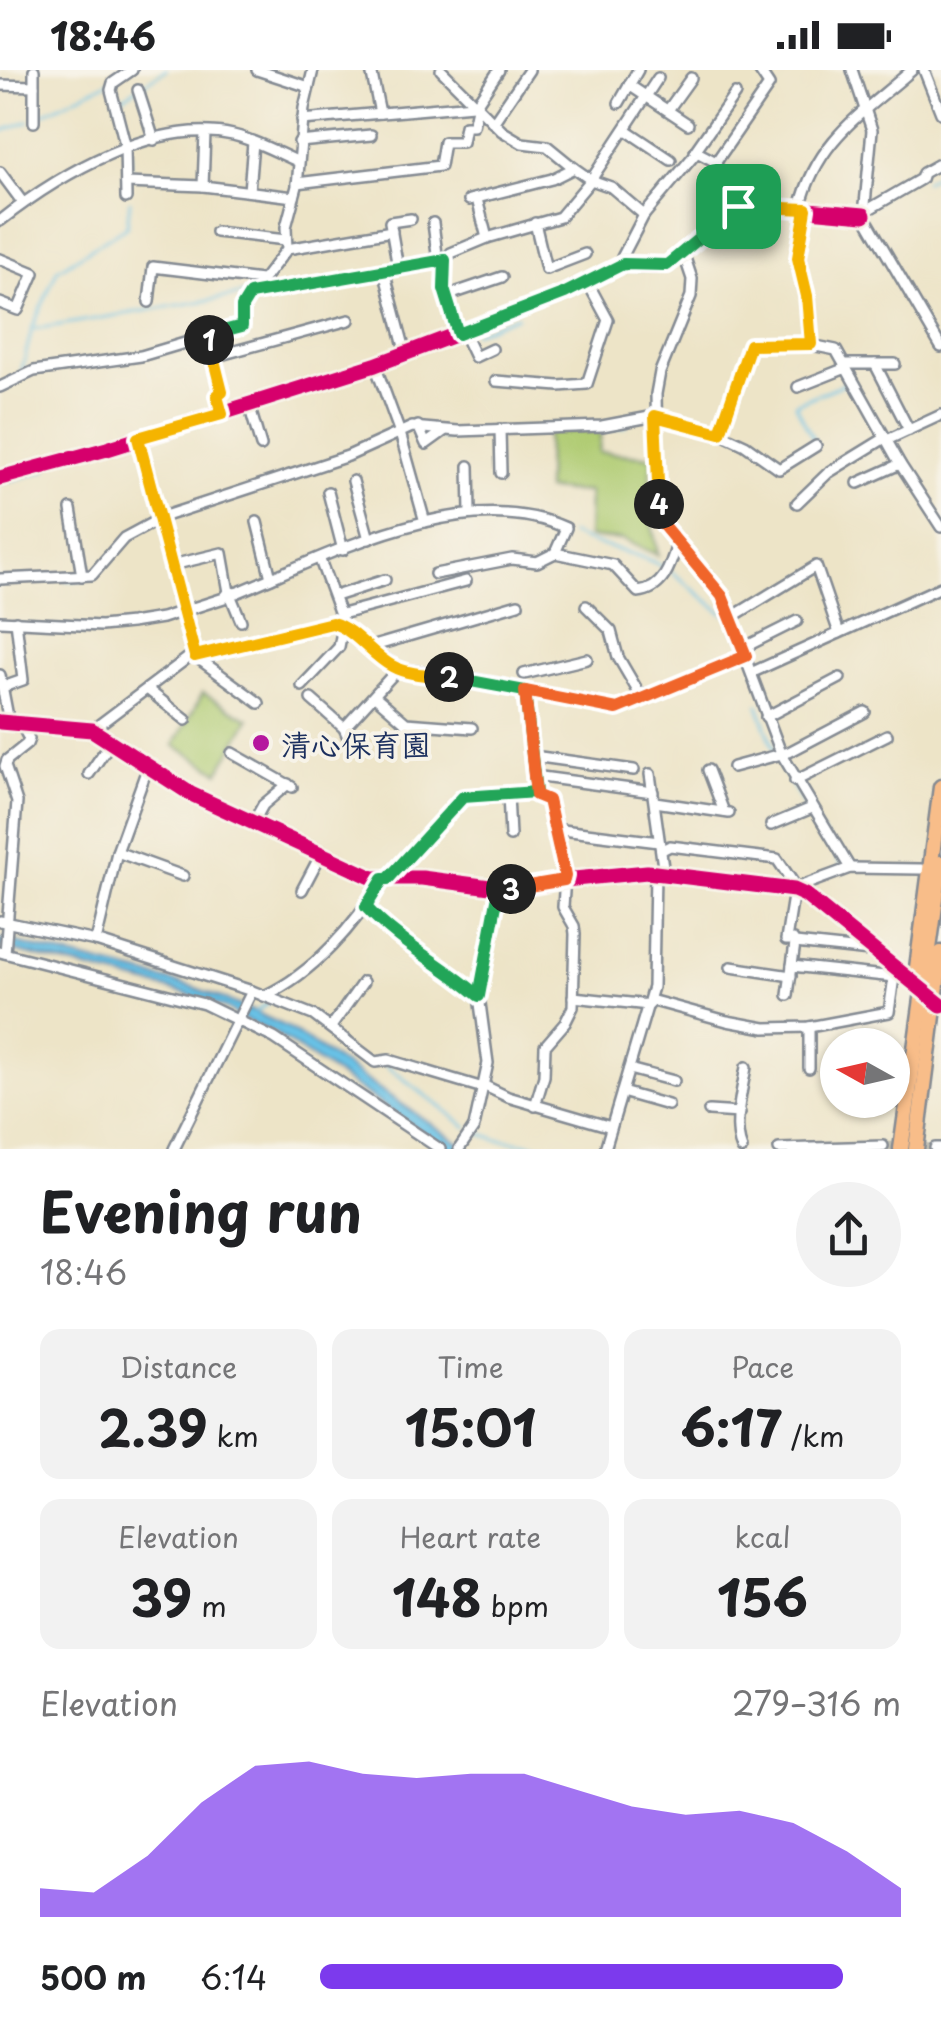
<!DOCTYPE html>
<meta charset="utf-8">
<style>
body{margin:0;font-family:"Playpen Sans","Klee One",sans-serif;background:#f2f2f2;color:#202124;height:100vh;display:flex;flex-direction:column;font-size:38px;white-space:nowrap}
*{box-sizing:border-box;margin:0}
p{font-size:32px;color:#757577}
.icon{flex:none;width:55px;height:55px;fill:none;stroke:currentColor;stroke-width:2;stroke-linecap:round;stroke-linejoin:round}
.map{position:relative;height:1079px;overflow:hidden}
.side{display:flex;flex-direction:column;background:#fff;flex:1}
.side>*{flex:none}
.needle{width:65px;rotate:278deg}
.tools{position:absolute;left:820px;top:958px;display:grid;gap:20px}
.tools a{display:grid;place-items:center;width:90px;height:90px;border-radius:50%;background:#fff;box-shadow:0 2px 8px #0004;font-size:50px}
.pin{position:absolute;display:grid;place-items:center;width:85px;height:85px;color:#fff;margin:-42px;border-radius:20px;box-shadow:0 5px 15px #0006}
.km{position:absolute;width:50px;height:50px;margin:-25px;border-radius:50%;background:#222;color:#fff;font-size:28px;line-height:50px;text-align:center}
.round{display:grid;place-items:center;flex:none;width:105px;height:105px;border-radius:52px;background:#f2f2f2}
.headline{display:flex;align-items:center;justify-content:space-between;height:170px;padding:0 40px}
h1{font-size:55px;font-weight:700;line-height:75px}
.metrics{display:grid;grid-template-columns:repeat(3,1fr);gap:15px;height:170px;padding:10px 40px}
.metrics div{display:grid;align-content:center;border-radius:20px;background:#f2f2f2;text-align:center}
.metrics b{font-size:50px;font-weight:700}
.metrics small{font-size:28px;font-weight:400}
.metrics p{font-size:28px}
.chart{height:280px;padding:20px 40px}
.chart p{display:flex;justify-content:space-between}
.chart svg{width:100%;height:180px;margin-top:10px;fill:#7c3aed;opacity:.7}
ul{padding:0 40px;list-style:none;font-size:32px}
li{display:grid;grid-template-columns:160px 120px 1fr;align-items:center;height:75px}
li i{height:25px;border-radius:12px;background:#7c3aed}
.status{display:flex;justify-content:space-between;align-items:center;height:70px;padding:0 50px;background:#fff;direction:ltr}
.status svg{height:28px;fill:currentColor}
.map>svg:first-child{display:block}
.green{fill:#b0cc73;stroke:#667e68;stroke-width:2.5}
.water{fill:#69c3e7;stroke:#4279a2;stroke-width:2.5}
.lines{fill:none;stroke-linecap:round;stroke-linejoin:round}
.stream{stroke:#69c3e7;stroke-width:2.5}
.minor-tunnel{stroke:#c3c0b2;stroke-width:9;stroke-dasharray:9 4.5;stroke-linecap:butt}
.minor-casing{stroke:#848a92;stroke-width:14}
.trunk-casing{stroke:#848a92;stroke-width:19}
.minor{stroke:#fff;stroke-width:9}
.trunk{stroke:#f8bd89;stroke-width:14}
.cycleway-casing{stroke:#f7f3e8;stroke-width:21}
.cycleway{stroke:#d6006c;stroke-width:15}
.split-1-casing{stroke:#fff;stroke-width:20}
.split-2-casing{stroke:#fff;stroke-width:20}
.split-3-casing{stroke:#fff;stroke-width:20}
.split-4-casing{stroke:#fff;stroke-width:20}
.split-5-casing{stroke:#fff;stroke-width:20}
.split-1{stroke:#22a559;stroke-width:12}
.split-2{stroke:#f5b400;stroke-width:12}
.split-3{stroke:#22a559;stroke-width:12}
.split-4{stroke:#f0652b;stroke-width:12}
.split-5{stroke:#f5b400;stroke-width:12}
.poi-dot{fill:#b5179e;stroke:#f7f3e8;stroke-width:4}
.labels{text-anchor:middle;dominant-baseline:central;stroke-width:8;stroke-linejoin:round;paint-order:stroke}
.poi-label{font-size:30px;font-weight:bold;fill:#1b2f5e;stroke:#f7f3e8;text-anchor:start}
</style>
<div class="status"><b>18:46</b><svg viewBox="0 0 49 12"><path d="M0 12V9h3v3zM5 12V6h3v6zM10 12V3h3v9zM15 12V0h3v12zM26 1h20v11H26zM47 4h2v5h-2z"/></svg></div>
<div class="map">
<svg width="941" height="1079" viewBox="0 0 941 1079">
<rect width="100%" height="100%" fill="#f7f3e8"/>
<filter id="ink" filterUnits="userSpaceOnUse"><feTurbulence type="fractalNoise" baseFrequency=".01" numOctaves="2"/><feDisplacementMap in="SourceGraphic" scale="20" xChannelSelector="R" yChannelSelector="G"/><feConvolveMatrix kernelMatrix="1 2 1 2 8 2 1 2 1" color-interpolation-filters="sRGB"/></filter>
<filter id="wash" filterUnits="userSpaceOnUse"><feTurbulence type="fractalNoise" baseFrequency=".0048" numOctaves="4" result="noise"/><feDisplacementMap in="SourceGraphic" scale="40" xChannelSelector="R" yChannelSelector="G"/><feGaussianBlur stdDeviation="2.25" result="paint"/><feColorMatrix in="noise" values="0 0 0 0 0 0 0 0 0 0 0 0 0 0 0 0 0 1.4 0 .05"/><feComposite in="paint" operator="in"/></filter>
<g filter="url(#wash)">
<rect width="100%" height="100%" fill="#ede4c7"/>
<g class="green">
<polygon points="601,361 599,382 652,387 648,434 658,485 623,470 588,467 589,422 546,420 547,362"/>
<polygon points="203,623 249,649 219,702 174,675"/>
</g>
<polygon class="water" points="0,869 193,917 243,937 287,957 468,1079 448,1079 275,963 239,947 228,939 184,923 0,877"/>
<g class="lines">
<g class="stream">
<polyline points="117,31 166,0"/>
<polyline points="40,45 110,11"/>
<polyline points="0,62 29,51"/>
<polyline points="130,82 130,99"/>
<polyline points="925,111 941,102"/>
<polyline points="634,199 666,199"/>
<polyline points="594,215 613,204"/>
<polyline points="35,259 246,224"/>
<polyline points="473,263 517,246"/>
<polyline points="21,303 32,259 57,200 124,158 127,155 130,131"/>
<polyline points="604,360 626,356"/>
<polyline points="440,369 467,365"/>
<polyline points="816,374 795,334 850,311"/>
<polyline points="0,413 47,400"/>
<path d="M570 464C602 480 632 479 665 498"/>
<polyline points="325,491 368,473"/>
<polyline points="672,502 724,544"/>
<polyline points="283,508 317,494"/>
<polyline points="66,510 83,510"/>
<polyline points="758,635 776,685 804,737"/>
<polyline points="808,743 833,778"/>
<polyline points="837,785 841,796"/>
<polyline points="252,945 269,932"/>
<polyline points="384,994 467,1057"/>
<polyline points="476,1062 496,1069 559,1079"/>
</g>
</g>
</g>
<g filter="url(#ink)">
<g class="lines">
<polyline class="minor-tunnel" points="883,1076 935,1078"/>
<defs>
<g id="minor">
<polyline points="257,0 309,17"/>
<polyline points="371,0 380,43"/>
<polyline points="441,0 502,61 522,73 547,76 574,98 591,110 611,117 644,145 617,197"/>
<polyline points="852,0 872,60 864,145 941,277"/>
<polyline points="924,0 941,43"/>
<polyline points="0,15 34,16 34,0"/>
<polyline points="629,15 688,54"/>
<polyline points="138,20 154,70"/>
<polyline points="619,33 638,0"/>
<polyline points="475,36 499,0"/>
<polyline points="668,40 691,8"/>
<polyline points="302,50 473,35"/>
<polyline points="34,52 34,16"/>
<polyline points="493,53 529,0"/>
<polyline points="626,60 671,90"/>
<polyline points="299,72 371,65"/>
<polyline points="716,92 695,81 735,24"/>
<polyline points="0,102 23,133"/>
<polyline points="126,113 203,116 294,127"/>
<polyline points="297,113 440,96 444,72 462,72 465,56 473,56 477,38"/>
<polyline points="203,116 205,63"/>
<polyline points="249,121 253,72"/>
<polyline points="126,128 125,74 111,20 113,13 132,0"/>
<polyline points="477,129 487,168"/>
<polyline points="469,130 552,109 574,98"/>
<polyline points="738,136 724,125 716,92 769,15 759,0"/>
<path d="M800 138C817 69 862 44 912 0"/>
<polyline points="806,139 799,188 807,226 811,275 836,280 900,394 941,457"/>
<polyline points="864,142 921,109 923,103 941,93"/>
<polyline points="644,145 697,82"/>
<path d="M0 151C60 104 154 48 233 65 255 70 276 82 297 91"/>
<polyline points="433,153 438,192"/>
<polyline points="535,153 546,199 585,184"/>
<polyline points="216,162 286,170"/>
<polyline points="287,179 392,161"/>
<polyline points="683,182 692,209 691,226 660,302 656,324 658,431 663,455 722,526 781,683 850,798"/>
<polyline points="0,189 34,203 18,240 0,233"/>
<polyline points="445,190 444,219 457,265"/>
<polyline points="398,198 390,152 411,149"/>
<polyline points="384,201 406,284"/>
<polyline points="250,224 445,190 451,183 487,168 560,147 591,110 658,8"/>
<polyline points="446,226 502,207"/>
<polyline points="149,232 153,197 261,210"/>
<polyline points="463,262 475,287 492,279"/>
<polyline points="207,265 222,322 217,326 222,343"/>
<polyline points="213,287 349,250"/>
<polyline points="844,294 895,294"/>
<polyline points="875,294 909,360"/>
<polyline points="375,295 400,363 425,452"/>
<polyline points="496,311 559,316 587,314 608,250 588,213"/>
<polyline points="0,317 34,301 141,286 242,256 242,237 287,179 286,157 297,116 304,38 313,0"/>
<polyline points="798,317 846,298"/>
<polyline points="249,335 261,376"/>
<polyline points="418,356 426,374 444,361"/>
<polyline points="500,359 501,403"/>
<polyline points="719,363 745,375 779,399 816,376"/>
<polyline points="138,368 195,586 259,633"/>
<polyline points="887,370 941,345"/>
<polyline points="469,396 470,443"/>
<polyline points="0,408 107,379 375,295 565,223 623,194 667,195 743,134 864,145"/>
<polyline points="353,411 369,469"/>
<polyline points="858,413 900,394"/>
<polyline points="328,422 343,480"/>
<polyline points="797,433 828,403 885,368"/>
<polyline points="71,439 82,506"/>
<polyline points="257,452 271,508"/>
<polyline points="320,490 341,547"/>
<polyline points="172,495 222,483 229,522 241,551"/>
<path d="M435 504 512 489 537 492 555 483 613 495 638 522C664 520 671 494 677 474"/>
<polyline points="0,509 92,505 124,468 165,446 348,386 412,357 458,361 602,356 655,346 719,363 750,275 811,275"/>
<polyline points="335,526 385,510"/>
<polyline points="586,536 611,561 618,587 642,628"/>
<polyline points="342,544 466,511"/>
<polyline points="732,547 816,496 839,563"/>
<path d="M0 551 101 556 131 553 162 548 224 528 229 522 236 523C333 483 464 413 566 458L555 483"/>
<polyline points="367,578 518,534"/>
<polyline points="743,578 797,551"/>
<polyline points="753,602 941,517"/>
<polyline points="524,604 587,589"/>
<polyline points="0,605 9,652"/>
<polyline points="302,616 339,577 343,556"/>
<polyline points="3,617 23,610 16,551"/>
<polyline points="147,619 186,650"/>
<polyline points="525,621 536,725 549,730 565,806 563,837 574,856 575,864 573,937 565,953 545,976 544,1006 535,1036"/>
<polyline points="375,626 406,653 472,658"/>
<polyline points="311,629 344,658"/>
<polyline points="766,647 840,608"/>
<polyline points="0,652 92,660 191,724 373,808 422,808 513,820 564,810 647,802 794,820 805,825 906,909"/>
<polyline points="92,660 189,587 332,553 343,556 398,599 477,610 617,639 746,585"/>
<polyline points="351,674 344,658 398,599"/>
<polyline points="232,683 292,717"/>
<polyline points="533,686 634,700"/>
<polyline points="733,697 789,682 865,642"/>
<polyline points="708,700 724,742"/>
<polyline points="89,704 111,672"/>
<polyline points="650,704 664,804"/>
<polyline points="534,706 653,722"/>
<polyline points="795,711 887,665"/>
<polyline points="508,724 510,766"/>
<polyline points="655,732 729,743"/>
<polyline points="253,753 263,735 288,714"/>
<polyline points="771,755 812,738"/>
<polyline points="554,759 659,772"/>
<polyline points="662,780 670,776 777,789 796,817"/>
<polyline points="117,782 183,806"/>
<polyline points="388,809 463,727 535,722"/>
<polyline points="796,818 850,798 921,799"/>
<polyline points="302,820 321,784"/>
<path d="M366 837C400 874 441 894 479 926"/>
<polyline points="0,851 96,871 252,921 313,945 375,992 389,990 483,1018"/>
<polyline points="793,870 786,870 794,820"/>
<polyline points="96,871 117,782 148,696"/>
<polyline points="0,882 204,934 274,968 440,1079"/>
<polyline points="5,883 17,732 5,696 7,690 27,674 29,669 21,654"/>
<polyline points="792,896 894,907"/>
<polyline points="731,897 791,906"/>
<polyline points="788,925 795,873 870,881"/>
<path d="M264 926C314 903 355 855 383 809"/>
<polyline points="573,927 649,935"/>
<polyline points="650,930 727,951 765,958 809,957 889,942 895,900"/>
<polyline points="331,957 363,912"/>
<polyline points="809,998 809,957"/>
<polyline points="629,999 674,1011"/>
<polyline points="483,1015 508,1027 611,1057"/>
<polyline points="622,1022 668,1035"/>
<polyline points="709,1041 740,1043"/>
<polyline points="935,1078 941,1078"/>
<polyline points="174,1079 252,921"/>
<polyline points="459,1079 474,1057 488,993 479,926 499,819"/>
<polyline points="605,1079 653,917 655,803"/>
<path d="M742 1079C732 1056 742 1021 746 997"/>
<polyline points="779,1079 883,1076"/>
</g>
<g id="trunk">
<polyline points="915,913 941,717"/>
<polyline points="901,1079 941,793"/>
<polyline points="916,1079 941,883"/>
</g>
</defs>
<use href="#minor" class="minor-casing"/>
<use href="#trunk" class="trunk-casing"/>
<use href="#minor" class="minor"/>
<use href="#trunk" class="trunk"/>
<defs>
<g id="cycleway">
<polyline points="0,408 107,379 375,295 565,223 623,194 667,195 743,134 864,145"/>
<polyline points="0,652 92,660 191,724 373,808 422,808 513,820 564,810 647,802 794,820 805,825 941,935"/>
</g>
</defs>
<use href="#cycleway" class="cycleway-casing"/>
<use href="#cycleway" class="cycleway"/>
</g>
</g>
<g class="lines" filter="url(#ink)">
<defs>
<polyline id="split-1" points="209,270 208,265 242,256 242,237 250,224 445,190 444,219 458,264 565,223 623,194 667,195 738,136"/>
<path id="split-2" d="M209 270 222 322 217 326 222 344 138 368 195 586 332 553C355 559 371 585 392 596 408 605 430 605 449 607"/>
<path id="split-3" d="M449 607 525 621 536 722 463 727 388 809H383L366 837C401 875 441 893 479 926L499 819H511"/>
<polyline id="split-4" points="511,819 564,810 565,806 548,730 536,725 525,621 617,639 746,586 722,526 663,455 659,434"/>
<polyline id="split-5" points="659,434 655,346 720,363 750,275 811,274 807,226 798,188 806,139 738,136"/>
</defs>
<use href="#split-1" class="split-1-casing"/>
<use href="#split-2" class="split-2-casing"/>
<use href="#split-3" class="split-3-casing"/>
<use href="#split-4" class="split-4-casing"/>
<use href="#split-5" class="split-5-casing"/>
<use href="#split-1" class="split-1"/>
<use href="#split-2" class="split-2"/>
<use href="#split-3" class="split-3"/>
<use href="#split-4" class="split-4"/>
<use href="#split-5" class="split-5"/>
</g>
<circle class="poi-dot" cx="261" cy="673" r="10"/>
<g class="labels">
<g class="poi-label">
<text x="281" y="673">清心保育園</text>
</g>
</g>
</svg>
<div class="tools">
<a><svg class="needle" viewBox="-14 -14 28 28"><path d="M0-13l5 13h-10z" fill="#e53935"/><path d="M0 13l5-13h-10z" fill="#757577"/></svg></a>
</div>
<div class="pin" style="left:738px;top:136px;background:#1e9e55"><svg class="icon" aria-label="arrive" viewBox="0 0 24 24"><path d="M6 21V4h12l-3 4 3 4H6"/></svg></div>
<b class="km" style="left:209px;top:270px">1</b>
<b class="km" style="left:449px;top:607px">2</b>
<b class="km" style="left:511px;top:819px">3</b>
<b class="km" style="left:659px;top:434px">4</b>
</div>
<section class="side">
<div class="headline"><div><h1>Evening run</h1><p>18:46</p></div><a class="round"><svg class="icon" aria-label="share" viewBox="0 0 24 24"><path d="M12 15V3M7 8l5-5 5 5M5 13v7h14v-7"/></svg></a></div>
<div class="metrics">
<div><p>Distance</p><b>2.39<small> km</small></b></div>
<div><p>Time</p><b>15:01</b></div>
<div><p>Pace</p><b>6:17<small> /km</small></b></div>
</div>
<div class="metrics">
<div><p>Elevation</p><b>39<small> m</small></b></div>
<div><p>Heart rate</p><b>148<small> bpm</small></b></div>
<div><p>kcal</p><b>156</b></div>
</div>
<div class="chart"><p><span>Elevation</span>279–316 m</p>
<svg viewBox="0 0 160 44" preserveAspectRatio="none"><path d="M0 44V37L10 38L20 29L30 16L40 7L50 6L60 9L70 10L80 9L90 9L100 13L110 17L120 19L130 18L140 21L150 28L160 37V44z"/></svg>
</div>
<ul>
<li><b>500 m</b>6:14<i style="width:90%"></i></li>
</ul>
</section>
